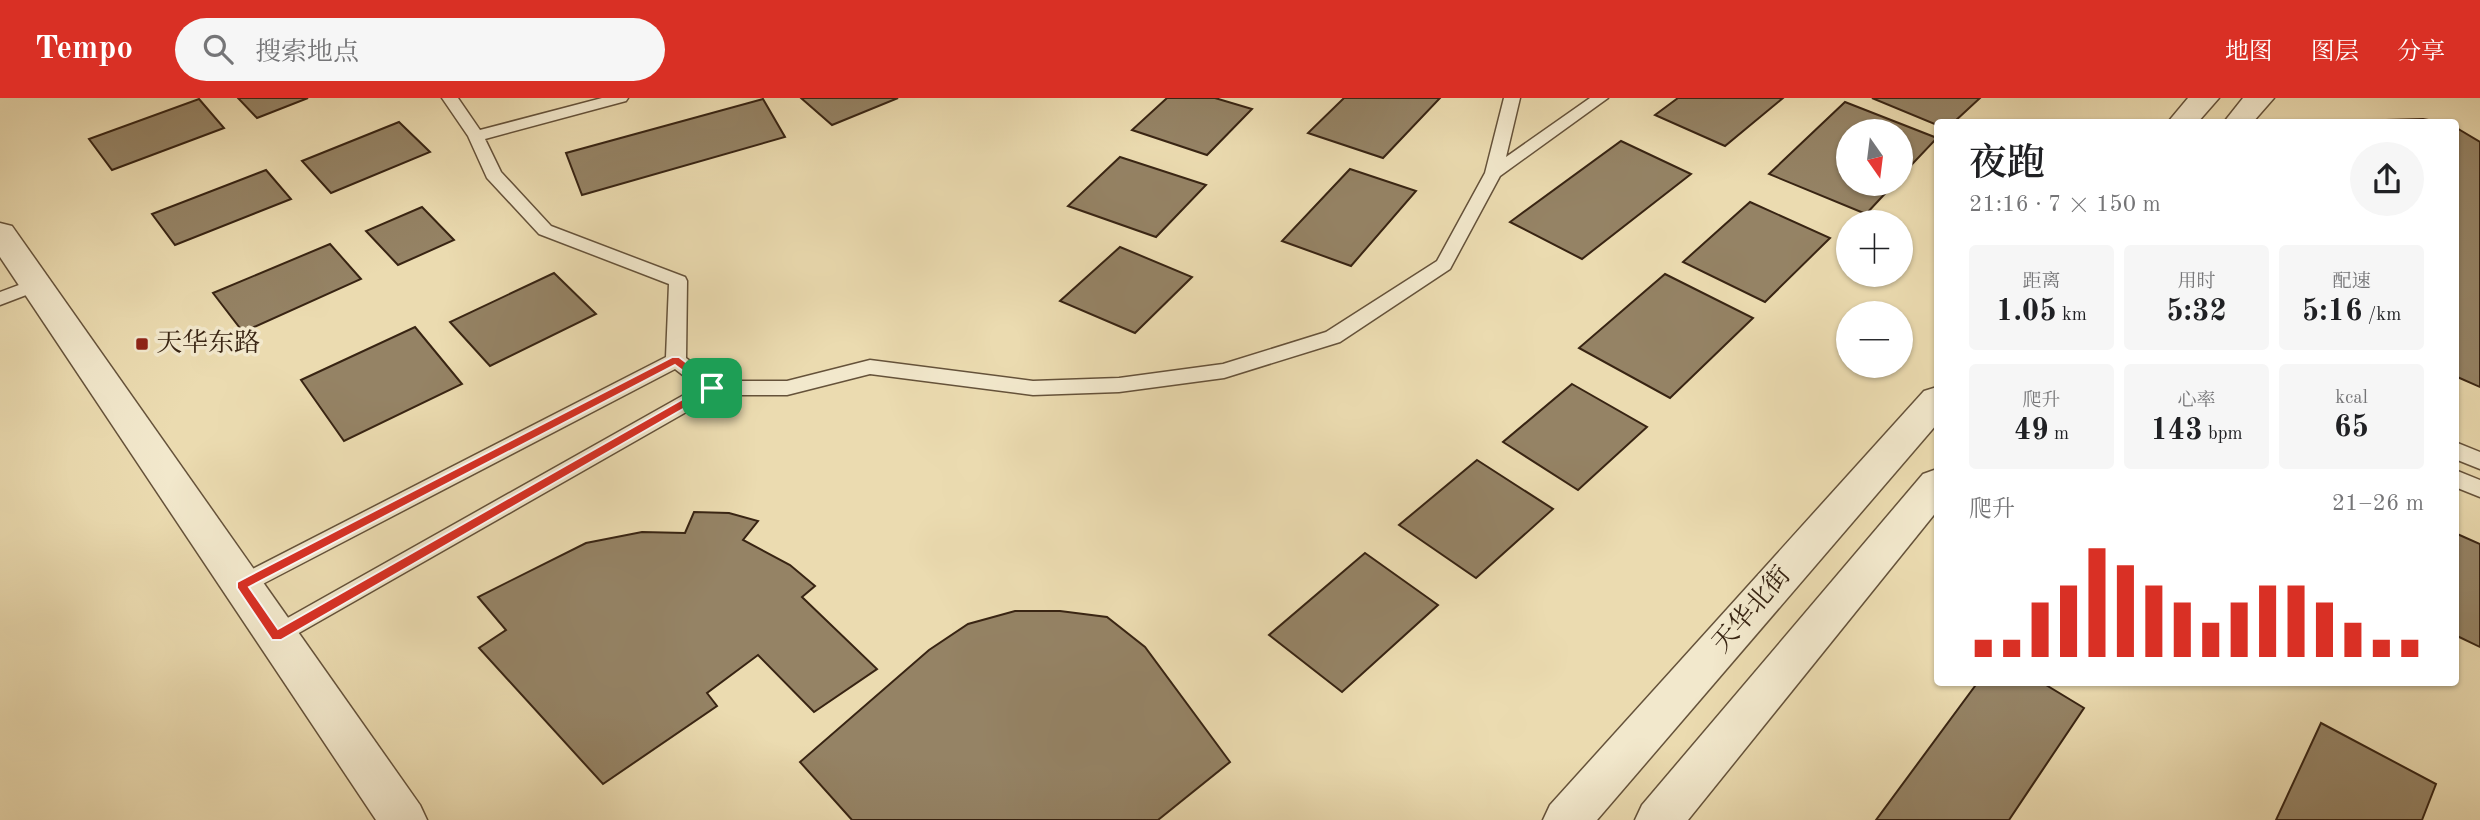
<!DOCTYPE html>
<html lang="zh">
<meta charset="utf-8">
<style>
body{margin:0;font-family:"Old Standard TT","Noto Serif SC",serif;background:#f6f6f6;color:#202124;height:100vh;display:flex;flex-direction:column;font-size:26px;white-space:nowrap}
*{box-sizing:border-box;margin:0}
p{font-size:23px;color:#757577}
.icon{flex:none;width:38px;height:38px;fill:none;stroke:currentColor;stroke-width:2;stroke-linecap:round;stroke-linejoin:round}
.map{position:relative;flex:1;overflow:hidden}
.sheet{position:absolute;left:1934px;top:21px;width:525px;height:567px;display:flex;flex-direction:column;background:#fff;border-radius:7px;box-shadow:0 2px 5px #0004}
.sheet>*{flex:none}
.needle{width:46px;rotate:166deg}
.controls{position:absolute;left:1836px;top:21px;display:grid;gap:14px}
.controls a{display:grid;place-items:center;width:77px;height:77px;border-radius:50%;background:#fff;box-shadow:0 2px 5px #0004;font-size:35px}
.pin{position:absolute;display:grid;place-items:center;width:60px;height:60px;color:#fff;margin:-30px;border-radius:14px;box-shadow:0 4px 10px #0006}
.round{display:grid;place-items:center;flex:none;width:74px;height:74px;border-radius:37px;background:#f6f6f6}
.summary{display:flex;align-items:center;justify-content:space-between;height:119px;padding:0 35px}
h1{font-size:38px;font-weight:600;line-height:52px}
.metrics{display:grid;grid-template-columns:repeat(3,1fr);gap:10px;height:119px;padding:7px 35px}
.metrics div{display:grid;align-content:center;border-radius:7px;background:#f6f6f6;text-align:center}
.metrics b{font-size:30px;font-weight:600}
.metrics small{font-size:19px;font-weight:400}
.metrics p{font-size:19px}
.chart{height:196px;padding:14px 35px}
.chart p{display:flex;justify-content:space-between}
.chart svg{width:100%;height:126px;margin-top:7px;stroke:#d93025;stroke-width:6}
header{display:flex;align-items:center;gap:42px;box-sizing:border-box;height:98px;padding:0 35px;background:#d93025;color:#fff}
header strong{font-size:33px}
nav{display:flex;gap:38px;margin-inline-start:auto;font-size:24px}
.search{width:490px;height:63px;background:#f6f6f6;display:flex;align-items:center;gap:18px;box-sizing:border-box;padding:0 24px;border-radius:38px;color:#757577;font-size:26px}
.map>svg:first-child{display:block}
.building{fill:#958365;stroke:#382413;stroke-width:2}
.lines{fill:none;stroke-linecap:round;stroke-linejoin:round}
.service-casing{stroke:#65523a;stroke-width:3}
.tertiary-casing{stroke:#65523a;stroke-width:3}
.service{fill:#f2e8cc;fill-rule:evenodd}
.tertiary{fill:#f2e8cc;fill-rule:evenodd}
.route{fill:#d93025;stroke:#fff;stroke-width:2;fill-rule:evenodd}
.poi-dot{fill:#8f2418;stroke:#f2e8cc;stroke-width:2.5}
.labels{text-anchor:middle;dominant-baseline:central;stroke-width:7;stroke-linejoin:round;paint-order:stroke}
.poi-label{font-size:26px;fill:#382413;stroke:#f2e8cc;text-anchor:start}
.street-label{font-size:26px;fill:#382413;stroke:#f2e8cc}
</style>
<header>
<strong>Tempo</strong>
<div class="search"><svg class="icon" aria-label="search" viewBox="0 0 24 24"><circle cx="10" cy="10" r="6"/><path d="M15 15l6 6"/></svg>搜索地点</div>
<nav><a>地图</a><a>图层</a><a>分享</a></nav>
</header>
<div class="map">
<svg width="2480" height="722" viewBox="0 0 2480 722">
<rect width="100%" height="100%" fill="#ebdbb0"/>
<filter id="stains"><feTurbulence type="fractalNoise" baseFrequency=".00286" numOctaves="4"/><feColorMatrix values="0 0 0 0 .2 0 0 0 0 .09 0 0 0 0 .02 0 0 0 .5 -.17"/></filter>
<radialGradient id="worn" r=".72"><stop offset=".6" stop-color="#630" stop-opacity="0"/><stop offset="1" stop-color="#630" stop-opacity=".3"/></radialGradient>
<g class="building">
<polygon points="238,0 308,0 257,20"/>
<polygon points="801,0 898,0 832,27"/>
<polygon points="1167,0 1215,0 1252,11 1207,57 1132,32"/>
<polygon points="1344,0 1440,0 1383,60 1308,35"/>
<polygon points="1678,0 1783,0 1725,48 1655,17"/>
<polygon points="1872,0 1980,0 1954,24 1937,27"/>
<polygon points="199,1 224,30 112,72 89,41"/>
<polygon points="763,1 785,39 582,97 566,55"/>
<polygon points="1845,4 1937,40 1900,79 1900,33 1848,33 1848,86 1894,86 1866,116 1769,76"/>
<polygon points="2423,21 2440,24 2383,24 2386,22"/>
<polygon points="399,24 430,54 331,95 302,63"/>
<polygon points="2455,29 2480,44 2480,289 2455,278"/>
<polygon points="1621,43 1691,76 1582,161 1510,124"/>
<polygon points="1120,59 1206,87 1156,139 1068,108"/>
<polygon points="1350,71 1416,93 1351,168 1282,143"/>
<polygon points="266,72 291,101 175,147 152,116"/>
<polygon points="1750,104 1830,140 1765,204 1683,164"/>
<polygon points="422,109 454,142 398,167 366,133"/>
<polygon points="330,146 361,181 243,234 213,195"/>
<polygon points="1120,149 1192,179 1135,235 1060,203"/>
<polygon points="554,175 596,216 490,268 450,224"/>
<polygon points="1665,176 1753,220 1670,300 1579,250"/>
<polygon points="415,229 462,286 344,343 301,282"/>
<polygon points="1572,286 1647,329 1578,392 1503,344"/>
<polygon points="1477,362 1553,411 1476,480 1399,427"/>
<polygon points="694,414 729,415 758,423 743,442 790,467 815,488 802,499 877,571 814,614 758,557 707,595 717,608 603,686 479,550 506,532 478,499 586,445 642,434 685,435"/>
<polygon points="2455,435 2480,446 2480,549 2455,537"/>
<polygon points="1365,455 1438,507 1342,594 1269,537"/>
<polygon points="1015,513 1060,513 1107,519 1145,549 1230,664 1158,722 852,722 800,664 929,552 968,526"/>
<polygon points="1978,584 2041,584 2084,610 2009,722 1876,722"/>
<polygon points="2321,625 2436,686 2422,722 2276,722"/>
</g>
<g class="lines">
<defs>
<g id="service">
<polygon points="442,0 458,0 480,32 602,0 628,0 626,3 485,41 501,74 551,128 685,179 687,183 686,260 716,283 787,283 870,262 1033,283 1119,280 1223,266 1326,234 1437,163 1485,75 1504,0 1520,0 1506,59 1590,0 1608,0 1500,78 1450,171 1340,244 1224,280 1119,294 1033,297 870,276 787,297 716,297 276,548 268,545 264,538 268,531 698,289 675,271 249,493 241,496 233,493 230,487 233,481 666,259 669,186 539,136 487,80 468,38"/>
<polygon points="35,181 44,187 42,191 0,207 0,194"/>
<polygon points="2455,344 2480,354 2480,371 2455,361"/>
<polygon points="2455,372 2480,382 2480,399 2455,389"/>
</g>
<g id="tertiary">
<polygon points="2188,0 2219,0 2198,24 2168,24"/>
<polygon points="2243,0 2274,0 2253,24 2224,24"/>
<polygon points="0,125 12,128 420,707 427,722 376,722 0,159"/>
<polygon points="1937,289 1937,326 1597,722 1543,722 1550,707 1924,293"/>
<polygon points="1937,371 1937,413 1688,722 1635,722 1642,707 1923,376"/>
</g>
</defs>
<use href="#service" class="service-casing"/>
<use href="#tertiary" class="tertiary-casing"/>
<use href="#service" class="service"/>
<use href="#tertiary" class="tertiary"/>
</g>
<path class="route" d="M672 259H679L716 287V292L281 542H272L237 490V484ZM675 267 704 289 278 531 249 489Z"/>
<rect class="poi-dot" x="135" y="239" width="14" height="14" rx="3.5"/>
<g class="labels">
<g class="poi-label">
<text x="156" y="246">天华东路</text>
</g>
<g class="street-label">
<text transform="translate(1752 512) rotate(-49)">天华北街</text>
</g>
</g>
<rect width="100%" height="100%" filter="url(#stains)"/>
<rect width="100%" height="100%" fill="url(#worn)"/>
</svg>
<div class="controls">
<a><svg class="needle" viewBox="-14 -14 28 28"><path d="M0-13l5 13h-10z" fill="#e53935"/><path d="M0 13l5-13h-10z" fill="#757577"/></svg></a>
<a>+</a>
<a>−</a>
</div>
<div class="pin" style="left:712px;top:290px;background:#1e9e55"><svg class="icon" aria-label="arrive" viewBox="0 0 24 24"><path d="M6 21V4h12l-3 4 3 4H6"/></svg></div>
<section class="sheet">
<div class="summary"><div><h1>夜跑</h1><p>21:16 · 7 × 150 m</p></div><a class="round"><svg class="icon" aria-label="share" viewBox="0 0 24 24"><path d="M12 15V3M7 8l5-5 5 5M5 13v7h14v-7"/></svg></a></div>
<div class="metrics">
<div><p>距离</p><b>1.05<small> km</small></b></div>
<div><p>用时</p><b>5:32</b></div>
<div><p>配速</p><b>5:16<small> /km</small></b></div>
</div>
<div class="metrics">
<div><p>爬升</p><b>49<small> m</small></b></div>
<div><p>心率</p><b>143<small> bpm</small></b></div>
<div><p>kcal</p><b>65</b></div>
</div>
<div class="chart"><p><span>爬升</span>21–26 m</p>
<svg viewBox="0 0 160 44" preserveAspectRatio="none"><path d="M5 44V38M15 44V38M25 44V25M35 44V19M45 44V6M55 44V12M65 44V19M75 44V25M85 44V32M95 44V25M105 44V19M115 44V19M125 44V25M135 44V32M145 44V38M155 44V38"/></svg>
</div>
</section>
</div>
